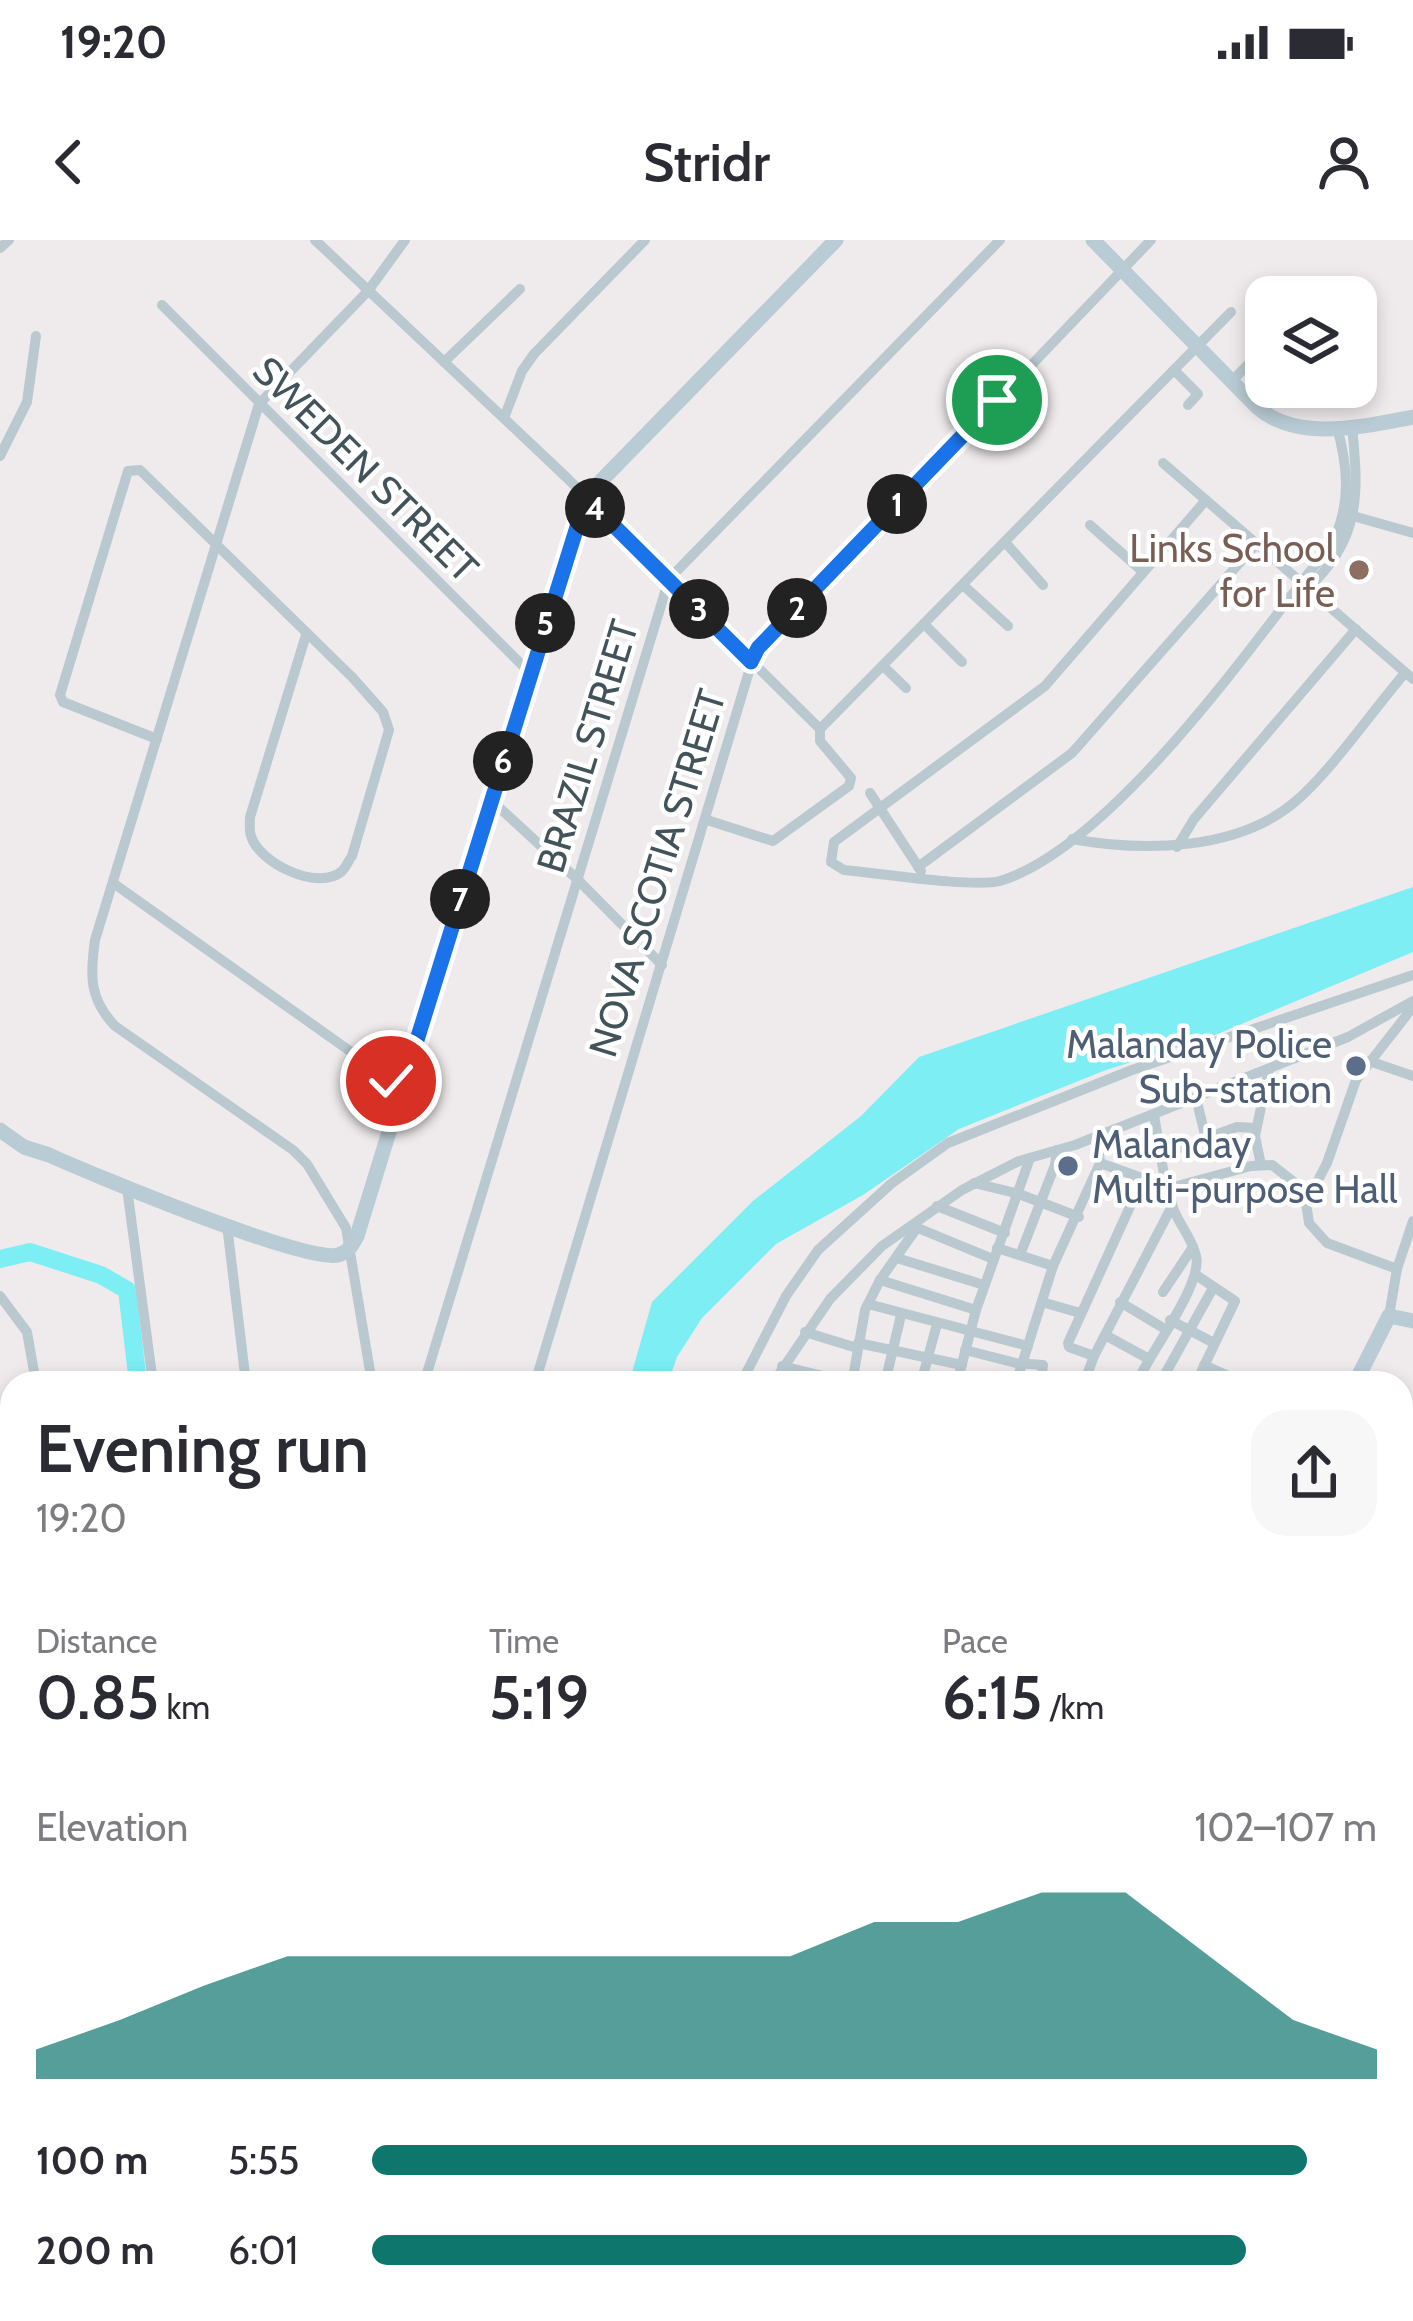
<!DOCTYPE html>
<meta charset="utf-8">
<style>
body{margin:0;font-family:Cabin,sans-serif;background:#f7f7f7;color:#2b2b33;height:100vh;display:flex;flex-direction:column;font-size:45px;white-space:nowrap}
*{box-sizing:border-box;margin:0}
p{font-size:39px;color:#7c7c81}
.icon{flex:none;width:66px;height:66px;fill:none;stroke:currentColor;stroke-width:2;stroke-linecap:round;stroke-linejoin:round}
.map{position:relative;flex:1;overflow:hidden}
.drawer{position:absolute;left:0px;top:1131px;width:1413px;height:951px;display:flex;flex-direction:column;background:#fff;border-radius:36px 36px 0 0;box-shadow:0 6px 18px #0003}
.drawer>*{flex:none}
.fabs{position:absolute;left:1245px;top:36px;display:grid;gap:24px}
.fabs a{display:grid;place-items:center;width:132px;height:132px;border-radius:24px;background:#fff;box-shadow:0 6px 18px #0003;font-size:60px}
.pin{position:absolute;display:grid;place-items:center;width:102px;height:102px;color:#fff;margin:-51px;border:6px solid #fff;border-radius:50%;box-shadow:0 3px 12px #0007}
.km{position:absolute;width:60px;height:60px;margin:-30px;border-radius:50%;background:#222;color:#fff;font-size:33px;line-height:60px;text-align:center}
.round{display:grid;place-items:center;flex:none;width:126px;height:126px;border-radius:36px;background:#f7f7f7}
.headline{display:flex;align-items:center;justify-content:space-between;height:204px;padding:0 36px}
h1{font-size:66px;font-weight:600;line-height:90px}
.figures{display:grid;grid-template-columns:repeat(3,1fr);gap:18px;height:204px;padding:12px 36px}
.figures div{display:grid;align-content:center}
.figures b{font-size:60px;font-weight:600}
.figures small{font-size:33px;font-weight:400}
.figures p{font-size:33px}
.chart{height:336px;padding:24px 36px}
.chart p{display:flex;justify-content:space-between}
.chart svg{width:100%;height:216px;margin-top:12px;fill:#0f766e;opacity:.7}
ul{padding:0 36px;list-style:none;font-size:39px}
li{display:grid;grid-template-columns:192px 144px 1fr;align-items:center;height:90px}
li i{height:30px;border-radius:15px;background:#0f766e}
.status{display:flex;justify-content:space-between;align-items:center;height:84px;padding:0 60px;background:#fff;direction:ltr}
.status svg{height:33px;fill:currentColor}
header{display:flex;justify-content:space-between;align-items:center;height:156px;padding:0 36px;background:#fff;font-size:54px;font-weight:600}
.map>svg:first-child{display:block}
.water{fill:#7ceef4}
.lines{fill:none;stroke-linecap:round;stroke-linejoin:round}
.river{stroke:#7ceef4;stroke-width:18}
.street{stroke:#bac9d0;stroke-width:10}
.secondary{stroke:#b9cbd4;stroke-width:15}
.route-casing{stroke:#fff;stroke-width:24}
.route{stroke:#1a73e8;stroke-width:15}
.education-dot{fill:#8d6e63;stroke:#fff;stroke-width:4.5}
.service-dot{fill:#5c6f8a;stroke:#fff;stroke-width:4.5}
.labels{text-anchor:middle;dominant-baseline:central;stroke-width:9;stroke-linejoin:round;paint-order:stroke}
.street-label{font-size:39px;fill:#42535a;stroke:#fff}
.education-label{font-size:39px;fill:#785e54;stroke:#fff;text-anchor:end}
.service-label{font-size:39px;fill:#4e5e75;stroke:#fff;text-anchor:end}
</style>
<div class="status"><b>19:20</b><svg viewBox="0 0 49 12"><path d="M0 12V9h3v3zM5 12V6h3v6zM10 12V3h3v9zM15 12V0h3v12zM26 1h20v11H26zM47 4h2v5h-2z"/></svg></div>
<header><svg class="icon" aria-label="back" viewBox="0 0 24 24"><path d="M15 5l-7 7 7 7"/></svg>Stridr<svg class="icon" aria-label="person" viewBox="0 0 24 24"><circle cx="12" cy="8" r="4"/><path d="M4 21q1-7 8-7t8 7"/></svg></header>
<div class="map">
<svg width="1413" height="2081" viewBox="0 0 1413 2081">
<rect width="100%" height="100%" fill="#efebec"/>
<polygon class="water" points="1413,647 1413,712 1208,798 1106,830 959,889 863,955 776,1004 702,1078 677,1117 668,1143 629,1143 652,1062 753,961 861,876 919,817"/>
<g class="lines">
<polyline class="river" points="0,1019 30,1012 101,1035 127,1050 138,1143"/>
<g class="street">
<polyline points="315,0 566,237 820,489"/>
<polyline points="0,8 9,0"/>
<polyline points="162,65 530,433"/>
<polyline points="444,122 520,49"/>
<polyline points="1174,130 1198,154 1188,165"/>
<polyline points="1232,141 1266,106"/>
<polyline points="504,178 522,131 534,114 645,0"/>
<polyline points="0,216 27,162 36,96"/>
<polyline points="1163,223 1413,439"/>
<path d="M1206 260 1045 446 834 602 831 622 844 630C878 633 974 648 1000 641 1105 609 1237 426 1304 339 1315 324 1329 313 1336 295 1351 259 1347 224 1337 187"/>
<polyline points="1353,276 1413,293"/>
<polyline points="1090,285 1142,331"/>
<polyline points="1005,302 1043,345"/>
<polyline points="963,345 1008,386"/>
<path d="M1305 351C1361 299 1359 257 1352 186"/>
<polyline points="924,384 962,422"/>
<polyline points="883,426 906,448"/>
<polyline points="820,489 1231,72"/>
<path d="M157 499 63 462 60 455 128 231 140 230 353 438 383 472 389 490 352 616C348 621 346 628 341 632 317 651 259 623 251 596 249 592 250 581 250 577L306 395"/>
<polyline points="870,553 921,631"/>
<polyline points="491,560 578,640 662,725"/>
<polyline points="707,580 773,601 849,546 851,538 820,501 820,489"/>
<path d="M1072 599C1143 612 1238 611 1296 561 1332 530 1373 470 1405 433"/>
<polyline points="1177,607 1194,579 1356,389"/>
<polyline points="918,627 1072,513 1257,303"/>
<polyline points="113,643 402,848"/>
<polyline points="1369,821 1413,836"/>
<polyline points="1196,858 1206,899"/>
<polyline points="1154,875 1166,947"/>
<polyline points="1161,905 1177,905 1177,909 1237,887 1256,888"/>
<polyline points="1100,923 1170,948 1251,926 1272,925 1308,953"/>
<polyline points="1261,925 1255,896 1269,829"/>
<polyline points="1214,938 1220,959"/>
<polyline points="974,943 1019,954 1079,977"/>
<polyline points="127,948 153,1143"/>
<polyline points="937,966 1005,993"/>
<polyline points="227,985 246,1143"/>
<polyline points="913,986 993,1019"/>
<polyline points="997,1008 1053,1026"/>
<polyline points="1020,1015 1055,925 1057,910"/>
<polyline points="897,1018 984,1045"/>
<polyline points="1397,1029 1327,1003 1309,983 1306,963 1327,923 1356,840 1413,767"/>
<polyline points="1196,1035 1235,1061 1196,1143"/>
<polyline points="880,1040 976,1070"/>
<polyline points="1163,1052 1193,1007"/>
<polyline points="0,1056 27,1092 36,1143"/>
<polyline points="1042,1062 1080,1073"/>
<polyline points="1120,1062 1165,1089"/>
<polyline points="868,1064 1028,1106"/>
<polyline points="1389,1076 1397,1029 1413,981"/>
<polyline points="1170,1080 1214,1103"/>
<polyline points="805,1092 857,1108"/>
<polyline points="1105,1095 1149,1119"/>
<polyline points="858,1103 962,1125"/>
<polyline points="965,1110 1016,1123 1043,1125 1041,1143"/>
<polyline points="1094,1116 1069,1107 1068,1103 1143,938"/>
<polyline points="1204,1125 1244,1143"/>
<polyline points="782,1126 852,1143"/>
<polyline points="1087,1135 1104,1143"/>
<polyline points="1164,1136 1213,1048"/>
<path d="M372 1143 346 988 307 924 293 910 115 786C89 759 90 735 95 700L259 164 368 51 405 0"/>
<polyline points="424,1143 669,339 1000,0"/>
<polyline points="535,1143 754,415 1151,0"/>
<polyline points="741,1143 786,1056 818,1010 892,943 948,903 1132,830 1413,735"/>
<polyline points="773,1143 830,1059 882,1006 962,950 1019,921 1075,905 1348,797 1413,761"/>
<polyline points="852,1143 865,1070 880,1040 916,989"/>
<polyline points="885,1143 901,1075"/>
<polyline points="921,1143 937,1084"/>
<polyline points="957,1143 976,1070 1030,918"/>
<polyline points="1016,1143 1053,1026 1100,923 1097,896"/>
<polyline points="1084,1143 1094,1116 1170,970"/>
<path d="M1137 1143C1149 1113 1203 1045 1196 1016 1190 990 1169 977 1170 948"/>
<polyline points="0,1202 12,1197"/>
<polyline points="1401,1231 1413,1234"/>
<polyline points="1401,1310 1413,1313"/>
<polyline points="1401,1388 1413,1391"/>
<polyline points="1401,1457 1413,1460"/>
<polyline points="1401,1527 1413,1530"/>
<polyline points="1401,1595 1413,1599"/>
<polyline points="0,1614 12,1619"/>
<polyline points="1401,1616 1413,1612"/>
<polyline points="1401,1719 1406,1691 1413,1681"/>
<polyline points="1401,1817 1413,1818"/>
<polyline points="0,1821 12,1819"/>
<polyline points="1401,1881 1413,1883"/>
<polyline points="0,1899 12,1909"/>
<polyline points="1401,1958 1413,1959"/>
<polyline points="1401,1991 1413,1993"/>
<polyline points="0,2006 12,2011"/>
<polyline points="1401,2051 1413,2052"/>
<polyline points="179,2070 181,2081"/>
<polyline points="393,2070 395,2081"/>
<polyline points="499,2070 501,2081"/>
<polyline points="630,2070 634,2081"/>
<polyline points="860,2070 864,2081"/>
<polyline points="890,2070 894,2081"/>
<polyline points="958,2077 986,2076"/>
<polyline points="231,2081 280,2070"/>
</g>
<g class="secondary">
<path d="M1093 0 1257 167C1298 203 1365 186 1413 177"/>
<path d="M0 890 24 907 49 915C91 934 305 1023 338 1015 349 1012 352 1005 357 996L581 268 600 242 836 0"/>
<polyline points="1355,1143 1389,1076 1413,1081"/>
<polyline points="1125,2070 1127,2081"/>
</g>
</g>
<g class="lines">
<defs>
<polyline id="route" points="391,841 402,848 586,258 751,422 758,408 997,160"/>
</defs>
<use href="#route" class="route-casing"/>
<use href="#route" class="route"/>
</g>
<circle class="education-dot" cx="1359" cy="330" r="12"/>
<g class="service-dot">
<circle cx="1356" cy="826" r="12"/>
<circle cx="1068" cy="926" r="12"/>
</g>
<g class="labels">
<g class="street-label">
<text transform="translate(366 229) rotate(45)">SWEDEN STREET</text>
<text transform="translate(587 506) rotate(-73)">BRAZIL STREET</text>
<text transform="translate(657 633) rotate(-73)">NOVA SCOTIA STREET</text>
</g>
<g class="education-label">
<text x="1335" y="308">Links School<tspan x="1335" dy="45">for Life</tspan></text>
</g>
<g class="service-label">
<text x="1332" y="804">Malanday Police<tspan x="1332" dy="45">Sub-station</tspan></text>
<text x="1092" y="904" text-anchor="start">Malanday<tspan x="1092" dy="45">Multi-purpose Hall</tspan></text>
</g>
</g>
</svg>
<div class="fabs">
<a><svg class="icon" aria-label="layers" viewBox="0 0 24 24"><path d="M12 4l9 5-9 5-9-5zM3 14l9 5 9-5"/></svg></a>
</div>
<div class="pin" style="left:997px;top:160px;background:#1e9e55"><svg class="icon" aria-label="arrive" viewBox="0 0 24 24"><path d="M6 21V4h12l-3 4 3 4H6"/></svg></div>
<div class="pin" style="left:391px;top:841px;background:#d93025"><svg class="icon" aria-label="check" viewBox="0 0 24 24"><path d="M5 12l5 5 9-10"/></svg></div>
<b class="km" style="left:897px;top:264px">1</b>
<b class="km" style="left:797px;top:368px">2</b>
<b class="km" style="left:699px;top:369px">3</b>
<b class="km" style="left:595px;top:268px">4</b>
<b class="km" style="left:545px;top:383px">5</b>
<b class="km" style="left:503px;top:521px">6</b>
<b class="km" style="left:460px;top:659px">7</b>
<section class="drawer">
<div class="headline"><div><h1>Evening run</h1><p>19:20</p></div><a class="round"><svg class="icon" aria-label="share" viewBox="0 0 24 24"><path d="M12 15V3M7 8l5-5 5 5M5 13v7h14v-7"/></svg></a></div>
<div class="figures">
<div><p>Distance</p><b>0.85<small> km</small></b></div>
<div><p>Time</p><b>5:19</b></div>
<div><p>Pace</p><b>6:15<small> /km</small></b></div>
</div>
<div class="chart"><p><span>Elevation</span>102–107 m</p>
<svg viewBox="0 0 160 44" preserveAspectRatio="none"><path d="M0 44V38L10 32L20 25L30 19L40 19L50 19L60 19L70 19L80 19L90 19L100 12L110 12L120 6L130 6L140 19L150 32L160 38V44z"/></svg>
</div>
<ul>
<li><b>100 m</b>5:55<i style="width:93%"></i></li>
<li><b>200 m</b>6:01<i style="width:87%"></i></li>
</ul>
</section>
</div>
